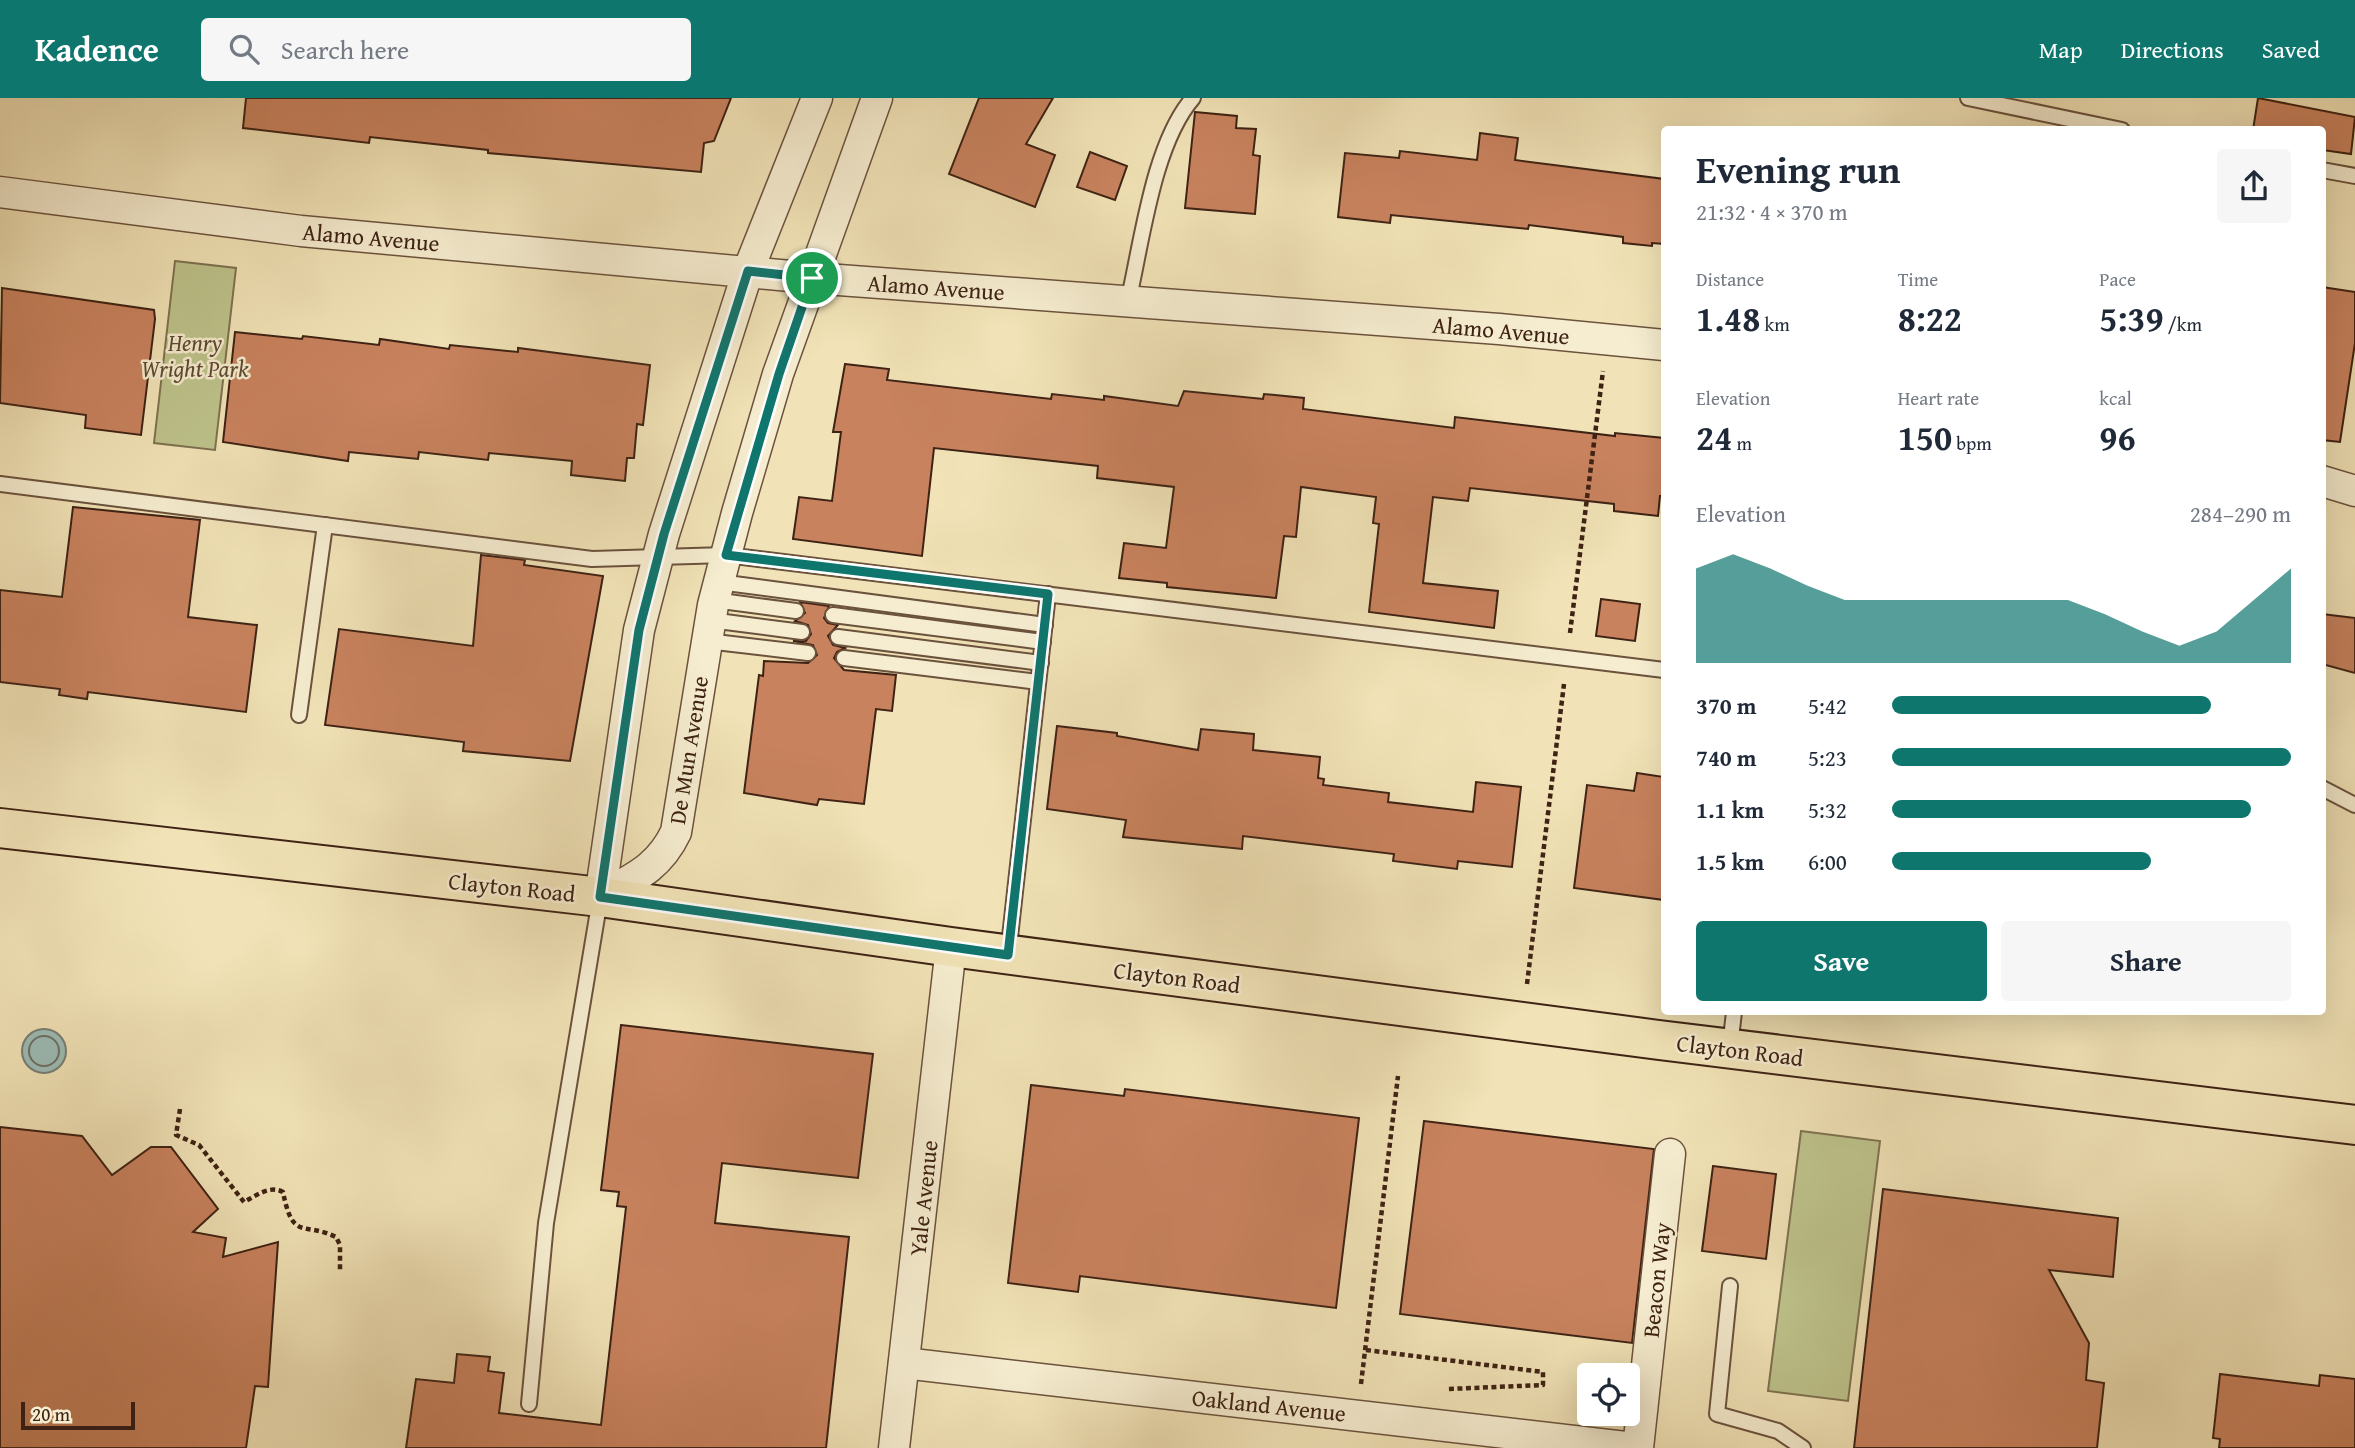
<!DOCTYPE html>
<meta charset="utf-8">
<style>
body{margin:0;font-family:"Gentium Book Plus",serif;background:#f6f6f7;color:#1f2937;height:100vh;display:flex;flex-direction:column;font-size:26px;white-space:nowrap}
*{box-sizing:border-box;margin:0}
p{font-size:23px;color:#747a83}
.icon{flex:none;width:38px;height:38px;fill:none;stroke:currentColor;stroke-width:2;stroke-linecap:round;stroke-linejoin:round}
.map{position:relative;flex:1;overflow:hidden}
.drawer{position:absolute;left:1661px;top:28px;width:665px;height:889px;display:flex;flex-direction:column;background:#fff;border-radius:7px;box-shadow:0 7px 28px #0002}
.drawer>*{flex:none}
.fabs{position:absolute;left:1577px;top:1265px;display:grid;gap:14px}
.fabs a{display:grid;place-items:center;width:63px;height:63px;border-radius:7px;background:#fff;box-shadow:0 7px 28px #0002;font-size:35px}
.scale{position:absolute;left:21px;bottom:18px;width:114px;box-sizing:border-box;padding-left:7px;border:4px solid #3e2214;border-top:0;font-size:19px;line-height:24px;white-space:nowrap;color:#3e2214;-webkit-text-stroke:5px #f6edd0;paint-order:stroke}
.pin{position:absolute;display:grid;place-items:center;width:60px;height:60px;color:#fff;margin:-30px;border:4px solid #fff;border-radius:50%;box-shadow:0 2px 7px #0007}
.round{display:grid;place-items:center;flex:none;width:74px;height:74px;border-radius:7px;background:#f6f6f7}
.headline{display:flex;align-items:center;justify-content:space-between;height:119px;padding:0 35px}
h1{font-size:38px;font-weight:600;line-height:52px}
.stats{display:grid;grid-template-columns:repeat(3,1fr);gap:10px;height:119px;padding:7px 35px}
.stats div{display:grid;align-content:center}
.stats b{font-size:35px;font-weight:600}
.stats small{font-size:19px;font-weight:400}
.stats p{font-size:19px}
.chart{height:196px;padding:14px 35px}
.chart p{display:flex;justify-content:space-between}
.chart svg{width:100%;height:126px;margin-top:7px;fill:#0f766e;opacity:.7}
.button{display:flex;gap:14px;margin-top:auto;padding:14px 35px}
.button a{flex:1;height:80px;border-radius:7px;background:#0f766e;color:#fff;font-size:28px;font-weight:600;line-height:80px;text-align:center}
.button a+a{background:#f6f6f7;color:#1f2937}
ul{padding:0 35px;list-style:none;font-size:23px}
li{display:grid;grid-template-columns:112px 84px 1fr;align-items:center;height:52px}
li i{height:18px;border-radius:9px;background:#0f766e}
header{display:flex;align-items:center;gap:42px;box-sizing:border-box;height:98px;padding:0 35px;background:#0f766e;color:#fff}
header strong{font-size:33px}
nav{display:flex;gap:38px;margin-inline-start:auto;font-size:24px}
.search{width:490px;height:63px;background:#f6f6f7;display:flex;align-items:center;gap:18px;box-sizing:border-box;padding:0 24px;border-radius:7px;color:#747a83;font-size:26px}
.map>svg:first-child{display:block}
.green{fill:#bec38c;stroke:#7e7250;stroke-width:2}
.water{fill:#9dbdb7;stroke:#777f76;stroke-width:2}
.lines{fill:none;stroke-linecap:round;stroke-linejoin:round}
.shore{stroke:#6e7066;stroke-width:2}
.building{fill:#c8825e;stroke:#3e2214;stroke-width:2}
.lane-casing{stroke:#6b523d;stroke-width:18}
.street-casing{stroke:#6b523d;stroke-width:33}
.primary-casing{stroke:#3e2214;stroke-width:42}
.path{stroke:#3e2214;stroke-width:4.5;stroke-dasharray:5 3.5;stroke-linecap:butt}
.lane{stroke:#f6edd0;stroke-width:14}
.street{stroke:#f6edd0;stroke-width:30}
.primary{stroke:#f1e3b7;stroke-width:38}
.route-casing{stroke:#fff;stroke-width:14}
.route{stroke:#0f766e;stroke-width:9}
.labels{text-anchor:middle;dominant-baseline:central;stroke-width:5;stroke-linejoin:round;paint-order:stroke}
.street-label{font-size:23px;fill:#3e2214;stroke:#f6edd0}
.park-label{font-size:23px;font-style:italic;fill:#5e4a32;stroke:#f6edd0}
</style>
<header>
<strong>Kadence</strong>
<div class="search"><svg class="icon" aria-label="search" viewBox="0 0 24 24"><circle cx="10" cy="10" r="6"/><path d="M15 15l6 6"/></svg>Search here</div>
<nav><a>Map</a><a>Directions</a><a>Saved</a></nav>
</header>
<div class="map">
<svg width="2355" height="1350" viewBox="0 0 2355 1350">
<rect width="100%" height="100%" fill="#f1e3b7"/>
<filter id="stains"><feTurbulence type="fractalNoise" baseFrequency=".00286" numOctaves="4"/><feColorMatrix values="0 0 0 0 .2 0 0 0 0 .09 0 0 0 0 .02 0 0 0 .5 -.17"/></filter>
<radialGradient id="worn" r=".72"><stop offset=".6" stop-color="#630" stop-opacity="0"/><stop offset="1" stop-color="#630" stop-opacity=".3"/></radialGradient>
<g class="green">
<polygon points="175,163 236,170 215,352 154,345"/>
<polygon points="1801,1033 1880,1043 1848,1303 1768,1293"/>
</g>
<circle class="water" cx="44" cy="953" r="22"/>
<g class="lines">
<circle class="shore" cx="44" cy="953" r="15"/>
</g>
<g class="building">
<polygon points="246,0 731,0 714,43 704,45 701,74 488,55 488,52 370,39 369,45 243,30"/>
<polygon points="979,0 1053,0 1026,46 1055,57 1035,109 949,76"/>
<polygon points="2258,0 2355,19 2351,56 2322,52 2322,32 2253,32"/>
<polygon points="1195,14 1237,18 1236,30 1256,31 1253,57 1260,58 1255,116 1185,110"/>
<polygon points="1480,35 1518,40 1515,62 1664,81 1664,146 1652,145 1652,148 1623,145 1623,139 1529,127 1528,131 1391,117 1390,125 1338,119 1345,55 1399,60 1400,53 1477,62"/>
<polygon points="1090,54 1127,68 1115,102 1077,89"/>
<polygon points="2322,189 2355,194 2355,245 2340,344 2322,342"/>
<polygon points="2,190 154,212 155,221 141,337 85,330 86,317 0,305"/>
<polygon points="235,234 302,241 303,238 379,247 380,241 449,251 450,247 518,254 518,250 650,267 643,327 637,326 634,360 627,360 625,383 571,377 572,363 489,355 488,362 419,354 418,361 349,354 348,363 223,344"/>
<polygon points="845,266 889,271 887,282 1051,301 1052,296 1104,302 1104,298 1178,308 1184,293 1263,301 1264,296 1304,300 1303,311 1454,330 1455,319 1615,338 1615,335 1664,340 1662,398 1660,398 1658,418 1614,413 1614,406 1470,390 1468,403 1433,399 1423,485 1498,493 1494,530 1369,514 1379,426 1373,425 1376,399 1301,389 1296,439 1284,438 1276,500 1167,489 1167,485 1119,480 1124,445 1166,450 1174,389 1097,380 1098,368 934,350 922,458 793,441 799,399 832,403 841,334 833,334"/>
<polygon points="73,409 200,422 188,519 257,527 246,614 88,594 87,601 59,597 60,591 0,584 0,492 62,499"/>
<polygon points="481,457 525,462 524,467 603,478 570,663 463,653 464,644 325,627 339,531 473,548"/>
<polygon points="1601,501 1640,506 1635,543 1596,538"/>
<polygon points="800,504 829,508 824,520 828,525 838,527 828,538 833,547 845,550 837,554 834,560 844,572 896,577 892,613 876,611 864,706 819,701 817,707 744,695 759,577 763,578 764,563 808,565 817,557 813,547 793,543 806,543 811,536 808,527 795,523 805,515"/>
<polygon points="2322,516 2355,520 2355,575 2322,566"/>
<polygon points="1057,628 1117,635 1117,638 1198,652 1201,631 1254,636 1253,652 1320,659 1318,680 1324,681 1323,687 1389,695 1388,704 1473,714 1476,684 1521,689 1512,769 1458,763 1457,771 1393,763 1394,756 1243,738 1242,751 1123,739 1126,722 1047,711"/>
<polygon points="1637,675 1664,679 1664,802 1574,790 1587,687 1634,693"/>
<polygon points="621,927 873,956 858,1080 722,1065 715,1125 849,1139 826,1350 406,1350 416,1281 454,1285 457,1256 490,1259 488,1273 504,1275 499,1315 601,1327 626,1109 617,1108 619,1094 601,1092"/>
<polygon points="1031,987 1124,998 1125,991 1359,1020 1336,1210 1080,1178 1078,1194 1008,1185"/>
<polygon points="1424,1023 1654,1051 1632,1245 1400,1216"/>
<polygon points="0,1029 82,1038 112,1077 151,1049 171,1049 218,1111 193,1134 226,1140 223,1159 278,1144 268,1289 255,1288 246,1350 0,1350"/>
<polygon points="1713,1068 1776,1076 1766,1161 1702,1153"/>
<polygon points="1883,1091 2118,1120 2113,1179 2049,1172 2089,1245 2086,1282 2104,1285 2097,1350 1854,1350"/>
<polygon points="2220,1276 2319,1288 2320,1277 2355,1281 2355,1350 2219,1350 2220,1341 2213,1340"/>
</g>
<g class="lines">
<defs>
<g id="lane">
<polyline points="1968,0 2122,32"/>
<polyline points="2322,72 2355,78"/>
<path d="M1128 204C1142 144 1153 46 1193 0"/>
<polyline points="0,386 592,461 726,457 1664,572"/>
<polyline points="719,484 1045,527"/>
<polyline points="714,502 796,513"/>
<polyline points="833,517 1043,544"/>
<polyline points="710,522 802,534"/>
<polyline points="838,539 1041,565"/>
<polyline points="707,543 808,555"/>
<polyline points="844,560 1038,584"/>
<polyline points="299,617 325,427"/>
<polyline points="2322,690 2355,707"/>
<polyline points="1008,857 1048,496"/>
<polyline points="1730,949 1734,914"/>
<polyline points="1730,1188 1717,1316 1778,1333 1803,1350"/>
<polyline points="529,1306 546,1125 600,801"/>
</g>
<g id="street">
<polyline points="0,94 301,133 812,180 1499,231 1664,247"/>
<polyline points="2322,383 2355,393"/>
<path d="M600 799C634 780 659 770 676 734L713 507 737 415 778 276 877 0"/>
<polyline points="600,799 639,532 664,436 748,173 817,0"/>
<polyline points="904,1265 1634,1350"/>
<polyline points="894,1350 951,849"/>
<polyline points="1638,1350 1670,1056"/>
</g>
<polyline id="primary" points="0,730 600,799 951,849 1659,942 2355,1027"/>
</defs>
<use href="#lane" class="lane-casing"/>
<use href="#street" class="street-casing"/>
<use href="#primary" class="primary-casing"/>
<g class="path">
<polyline points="1570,535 1603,273"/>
<polyline points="1527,886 1564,586"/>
<path d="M180 1011 176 1037 199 1047 244 1104C257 1097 270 1087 283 1094 293 1144 303 1123 336 1139L340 1147V1173"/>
<polyline points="1366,1252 1543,1274 1543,1287 1448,1291"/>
<polyline points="1361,1286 1398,978"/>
</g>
<use href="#lane" class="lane"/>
<use href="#street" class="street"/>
<use href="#primary" class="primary"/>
</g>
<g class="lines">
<defs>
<polygon id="route" points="748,173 812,180 779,276 726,457 1048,496 1008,857 600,799 639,532 664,436"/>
</defs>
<use href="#route" class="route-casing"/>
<use href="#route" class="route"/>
</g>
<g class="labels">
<g class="street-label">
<text transform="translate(371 139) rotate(5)">Alamo Avenue</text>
<text transform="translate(936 189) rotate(4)">Alamo Avenue</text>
<text transform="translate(1501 232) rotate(5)">Alamo Avenue</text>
<text transform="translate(688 652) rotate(-81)">De Mun Avenue</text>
<text transform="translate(512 789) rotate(6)">Clayton Road</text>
<text transform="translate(1177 879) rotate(7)">Clayton Road</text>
<text transform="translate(1740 952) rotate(7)">Clayton Road</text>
<text transform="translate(923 1100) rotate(-84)">Yale Avenue</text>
<text transform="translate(1656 1182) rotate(-84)">Beacon Way</text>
<text transform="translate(1269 1307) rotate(6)">Oakland Avenue</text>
</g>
<g class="park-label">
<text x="195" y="244">Henry<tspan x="195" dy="26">Wright Park</tspan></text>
</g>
</g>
<rect width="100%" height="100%" filter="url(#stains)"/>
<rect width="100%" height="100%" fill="url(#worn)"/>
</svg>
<div class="fabs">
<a><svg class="icon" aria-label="locate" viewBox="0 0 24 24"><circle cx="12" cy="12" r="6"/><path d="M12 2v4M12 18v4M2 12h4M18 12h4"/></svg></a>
</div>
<div class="scale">20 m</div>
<div class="pin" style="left:812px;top:180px;background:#1e9e55"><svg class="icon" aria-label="arrive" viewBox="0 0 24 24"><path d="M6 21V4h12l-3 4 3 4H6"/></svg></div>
<section class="drawer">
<div class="headline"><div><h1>Evening run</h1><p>21:32 · 4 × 370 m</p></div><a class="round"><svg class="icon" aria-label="share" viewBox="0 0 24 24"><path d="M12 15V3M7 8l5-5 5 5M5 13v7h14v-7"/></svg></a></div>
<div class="stats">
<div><p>Distance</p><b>1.48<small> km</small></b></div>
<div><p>Time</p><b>8:22</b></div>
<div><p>Pace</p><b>5:39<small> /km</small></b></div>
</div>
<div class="stats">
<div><p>Elevation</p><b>24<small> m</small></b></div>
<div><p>Heart rate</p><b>150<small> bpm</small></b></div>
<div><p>kcal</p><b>96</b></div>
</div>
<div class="chart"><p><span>Elevation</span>284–290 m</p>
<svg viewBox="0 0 160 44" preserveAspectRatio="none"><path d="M0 44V11L10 6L20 11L30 17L40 22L50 22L60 22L70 22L80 22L90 22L100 22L110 27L120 33L130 38L140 33L150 22L160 11V44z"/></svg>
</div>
<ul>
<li><b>370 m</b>5:42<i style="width:80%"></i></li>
<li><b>740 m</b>5:23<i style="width:100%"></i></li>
<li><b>1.1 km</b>5:32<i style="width:90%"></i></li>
<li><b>1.5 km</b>6:00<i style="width:65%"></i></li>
</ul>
<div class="button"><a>Save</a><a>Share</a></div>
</section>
</div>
